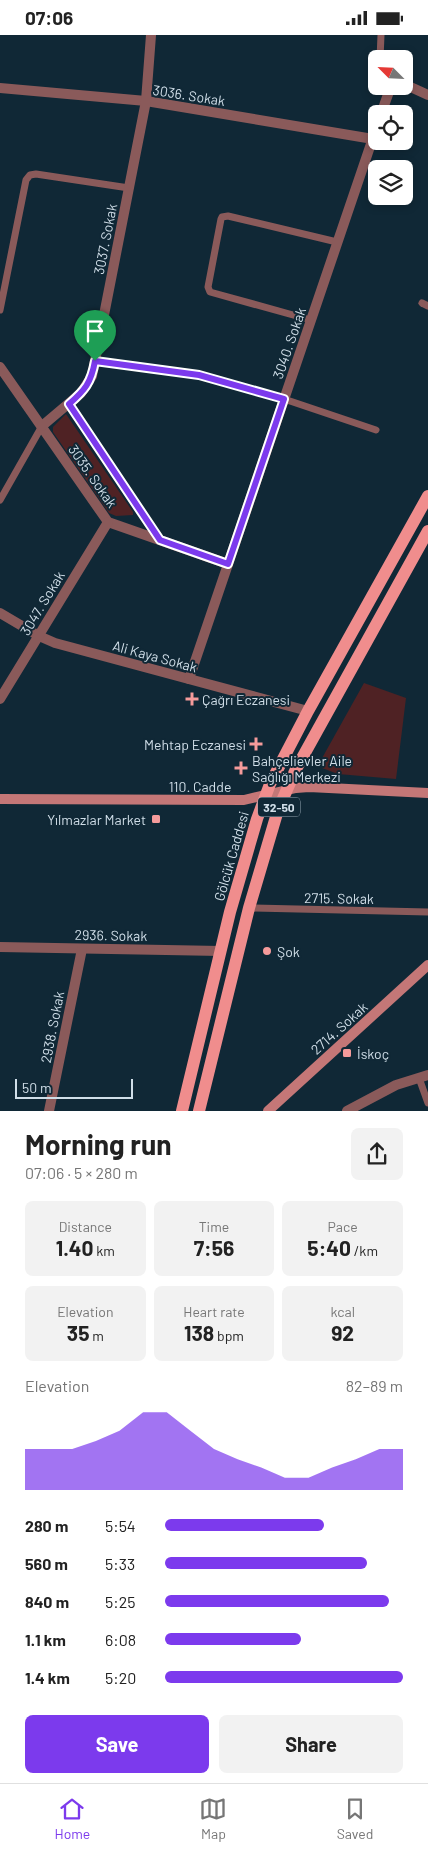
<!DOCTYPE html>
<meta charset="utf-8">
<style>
body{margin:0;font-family:Barlow,sans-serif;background:#f2f2f2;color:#222;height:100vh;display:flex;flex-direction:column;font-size:19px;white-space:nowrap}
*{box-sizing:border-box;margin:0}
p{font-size:16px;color:#767676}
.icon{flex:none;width:28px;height:28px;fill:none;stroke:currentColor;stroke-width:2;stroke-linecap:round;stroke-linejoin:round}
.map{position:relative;height:1076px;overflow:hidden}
.side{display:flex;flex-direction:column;background:#fff;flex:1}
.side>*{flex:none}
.needle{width:32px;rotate:294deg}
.buttons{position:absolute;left:368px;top:15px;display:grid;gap:10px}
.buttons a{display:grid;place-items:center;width:45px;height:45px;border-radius:8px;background:#fff;box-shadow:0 2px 8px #0003;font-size:25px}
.scale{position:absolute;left:15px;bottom:12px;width:118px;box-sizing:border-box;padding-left:5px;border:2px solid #d0dee8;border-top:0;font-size:14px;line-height:18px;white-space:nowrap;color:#d0dee8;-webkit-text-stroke:4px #102836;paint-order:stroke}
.pin{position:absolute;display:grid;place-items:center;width:42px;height:42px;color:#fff;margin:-51px -21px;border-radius:50% 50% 50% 0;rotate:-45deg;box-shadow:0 0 5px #0007}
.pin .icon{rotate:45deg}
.round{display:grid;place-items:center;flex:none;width:52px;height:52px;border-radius:8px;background:#f2f2f2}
.head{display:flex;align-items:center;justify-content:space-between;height:85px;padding:0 25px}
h1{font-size:28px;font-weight:700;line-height:38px}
.stats{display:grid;grid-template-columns:repeat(3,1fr);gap:8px;height:85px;padding:5px 25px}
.stats div{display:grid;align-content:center;border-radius:8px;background:#f2f2f2;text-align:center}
.stats b{font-size:21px;font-weight:700}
.stats small{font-size:14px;font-weight:400}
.stats p{font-size:14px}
.chart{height:140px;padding:10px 25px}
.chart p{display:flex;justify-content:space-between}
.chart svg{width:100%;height:90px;margin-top:5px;fill:#7c3aed;opacity:.7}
.primary-button{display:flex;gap:10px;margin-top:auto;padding:10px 25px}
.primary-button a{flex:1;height:58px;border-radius:8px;background:#7c3aed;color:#fff;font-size:20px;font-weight:700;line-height:58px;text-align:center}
.primary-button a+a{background:#f2f2f2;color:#222}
ul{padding:0 25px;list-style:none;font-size:16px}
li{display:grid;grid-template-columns:80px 60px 1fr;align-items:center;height:38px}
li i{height:12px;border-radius:6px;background:#7c3aed}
.status{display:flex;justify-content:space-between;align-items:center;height:35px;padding:0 25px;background:#fff;direction:ltr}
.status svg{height:14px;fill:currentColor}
.menu{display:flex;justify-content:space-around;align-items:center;height:70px;border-top:1px solid #e0e0e0;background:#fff;font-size:14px;color:#767676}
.menu a{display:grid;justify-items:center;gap:2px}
.menu .current{color:#7c3aed}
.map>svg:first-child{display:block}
.green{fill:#4f2224}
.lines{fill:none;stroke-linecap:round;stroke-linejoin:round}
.lane{stroke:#8a5a5a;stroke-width:7}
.street{stroke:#8a5a5a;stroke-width:10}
.secondary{stroke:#c47777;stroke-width:10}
.primary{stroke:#f08d8d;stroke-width:12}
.route-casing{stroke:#fff;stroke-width:10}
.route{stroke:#7c3aed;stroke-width:6}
.poi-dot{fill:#f59b9b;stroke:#102836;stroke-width:2}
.labels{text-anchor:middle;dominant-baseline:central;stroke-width:4;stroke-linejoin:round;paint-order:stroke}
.shield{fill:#102836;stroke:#96a7b3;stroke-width:1}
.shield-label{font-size:12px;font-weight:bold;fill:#d0dee8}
.street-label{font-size:14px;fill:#d0dee8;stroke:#102836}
.poi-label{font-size:14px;fill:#d0dee8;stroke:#102836;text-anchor:start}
</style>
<div class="status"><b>07:06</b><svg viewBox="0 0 49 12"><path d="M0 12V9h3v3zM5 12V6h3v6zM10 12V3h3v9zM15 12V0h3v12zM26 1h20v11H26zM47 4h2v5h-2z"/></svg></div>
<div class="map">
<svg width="428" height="1076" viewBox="0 0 428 1076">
<rect width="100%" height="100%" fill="#102836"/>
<g class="green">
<polygon points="66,379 133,477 133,480 116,481 109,478 53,397 53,392"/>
<polygon points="364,648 406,663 396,744 338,739 322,733 321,725"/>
</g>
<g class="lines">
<g class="lane">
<polyline points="380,24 381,0"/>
<polyline points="422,268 428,271"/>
<polyline points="0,275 26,145 30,140 36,139 129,153"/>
<polyline points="311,285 210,257 208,252 221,184 222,182 228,181 337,207"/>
<polyline points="95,326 199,340 284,364 376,395"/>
<polyline points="69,369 160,505"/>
<polyline points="0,465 42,391"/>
<polyline points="249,873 428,877"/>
<polyline points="419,1043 428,1068"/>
</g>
<g class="street">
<polyline points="404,49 428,60"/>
<polyline points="0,53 146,66 373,104"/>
<polyline points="381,79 391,51"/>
<polyline points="0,332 108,487 228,529"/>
<polyline points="42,391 81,358 92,341 146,66 151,0"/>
<polyline points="0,578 39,601 55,608 308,676"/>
<polyline points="189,644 376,94"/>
<polyline points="0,664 108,487"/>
<polyline points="0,912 221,916"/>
<polyline points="49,1076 82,914"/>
<polyline points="347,1076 396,1050 428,1040"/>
</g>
<g class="secondary">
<polyline points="0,764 244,765 296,753 309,752 428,758"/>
<polyline points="268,1076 428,930"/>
</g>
<g class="primary">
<polyline points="182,1076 230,877 257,784 270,749 308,676 428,461"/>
<polyline points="199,1076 249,873 278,775 296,734 428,496"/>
</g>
</g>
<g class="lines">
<defs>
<path id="route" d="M95 326 199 340 284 364 228 529 160 505 69 369C85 355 91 348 95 326Z"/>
</defs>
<use href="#route" class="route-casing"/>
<use href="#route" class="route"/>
</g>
<g class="poi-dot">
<path d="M189.5 656.5h5v5h5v5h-5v5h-5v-5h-5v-5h5z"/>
<path d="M253.5 701.5h5v5h5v5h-5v5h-5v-5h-5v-5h5z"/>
<path d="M238.5 725.5h5v5h5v5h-5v5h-5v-5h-5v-5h5z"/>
<rect x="151" y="779" width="10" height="10" rx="2.5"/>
<circle cx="267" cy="916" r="5"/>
<rect x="342" y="1013" width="10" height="10" rx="2.5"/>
</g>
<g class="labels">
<rect class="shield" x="258" y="762.5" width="42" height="19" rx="4"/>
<g class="shield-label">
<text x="279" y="772">32-50</text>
</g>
<g class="street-label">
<text transform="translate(189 60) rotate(9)">3036. Sokak</text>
<text transform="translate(105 204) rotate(-79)">3037. Sokak</text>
<text transform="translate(289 308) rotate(-71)">3040. Sokak</text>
<text transform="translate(93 441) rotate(55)">3035. Sokak</text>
<text transform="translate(42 568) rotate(-59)">3047. Sokak</text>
<text transform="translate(155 621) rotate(15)">Ali Kaya Sokak</text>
<text x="200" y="751">110. Cadde</text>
<text transform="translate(231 821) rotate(-74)">Gölcük Caddesi</text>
<text transform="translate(339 863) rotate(1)">2715. Sokak</text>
<text transform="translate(111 900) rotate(1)">2936. Sokak</text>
<text transform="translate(52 992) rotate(-79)">2938. Sokak</text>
<text transform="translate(339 993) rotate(-42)">2714. Sokak</text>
</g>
<g class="poi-label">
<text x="202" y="664">Çağrı Eczanesi</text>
<text x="246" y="709" text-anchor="end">Mehtap Eczanesi</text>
<text x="252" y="725">Bahçelievler Aile<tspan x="252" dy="16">Sağlığı Merkezi</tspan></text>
<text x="146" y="784" text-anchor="end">Yılmazlar Market</text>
<text x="277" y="916">Şok</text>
<text x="357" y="1018">İskoç</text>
</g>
</g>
</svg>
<div class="buttons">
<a><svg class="needle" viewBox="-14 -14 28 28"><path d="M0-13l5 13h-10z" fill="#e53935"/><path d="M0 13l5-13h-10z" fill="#767676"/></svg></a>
<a><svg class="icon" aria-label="locate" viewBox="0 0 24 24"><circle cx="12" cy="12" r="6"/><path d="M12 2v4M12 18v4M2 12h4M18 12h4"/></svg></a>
<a><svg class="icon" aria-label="layers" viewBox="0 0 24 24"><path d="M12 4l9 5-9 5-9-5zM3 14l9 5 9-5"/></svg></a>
</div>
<div class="scale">50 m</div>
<div class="pin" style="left:95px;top:326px;background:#1e9e55"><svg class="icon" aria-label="arrive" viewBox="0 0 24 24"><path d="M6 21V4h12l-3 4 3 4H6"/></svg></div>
</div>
<section class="side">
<div class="head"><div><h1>Morning run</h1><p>07:06 · 5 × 280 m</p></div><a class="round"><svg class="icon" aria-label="share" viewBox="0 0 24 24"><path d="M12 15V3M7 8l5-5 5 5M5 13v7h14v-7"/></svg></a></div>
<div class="stats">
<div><p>Distance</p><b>1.40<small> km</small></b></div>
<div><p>Time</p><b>7:56</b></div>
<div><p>Pace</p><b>5:40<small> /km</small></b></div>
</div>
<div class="stats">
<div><p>Elevation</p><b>35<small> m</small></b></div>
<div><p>Heart rate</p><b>138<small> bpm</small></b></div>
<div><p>kcal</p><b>92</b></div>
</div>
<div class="chart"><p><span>Elevation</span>82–89 m</p>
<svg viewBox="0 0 160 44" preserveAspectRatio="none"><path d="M0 44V24L10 24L20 24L30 20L40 15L50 6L60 6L70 15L80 24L90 29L100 33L110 38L120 38L130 33L140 29L150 24L160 24V44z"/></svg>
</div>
<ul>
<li><b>280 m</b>5:54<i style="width:67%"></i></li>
<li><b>560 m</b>5:33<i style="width:85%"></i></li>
<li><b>840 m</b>5:25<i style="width:94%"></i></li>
<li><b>1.1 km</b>6:08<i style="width:57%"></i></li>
<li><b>1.4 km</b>5:20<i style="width:100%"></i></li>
</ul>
<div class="primary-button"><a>Save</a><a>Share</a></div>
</section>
<nav class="menu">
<a class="current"><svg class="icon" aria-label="home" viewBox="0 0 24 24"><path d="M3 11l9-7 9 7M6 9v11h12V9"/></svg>Home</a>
<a><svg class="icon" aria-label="map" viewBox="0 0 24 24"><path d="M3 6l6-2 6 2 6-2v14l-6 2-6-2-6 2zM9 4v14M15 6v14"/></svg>Map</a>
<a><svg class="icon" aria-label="saved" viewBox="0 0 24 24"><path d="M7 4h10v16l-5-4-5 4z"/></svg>Saved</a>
</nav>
